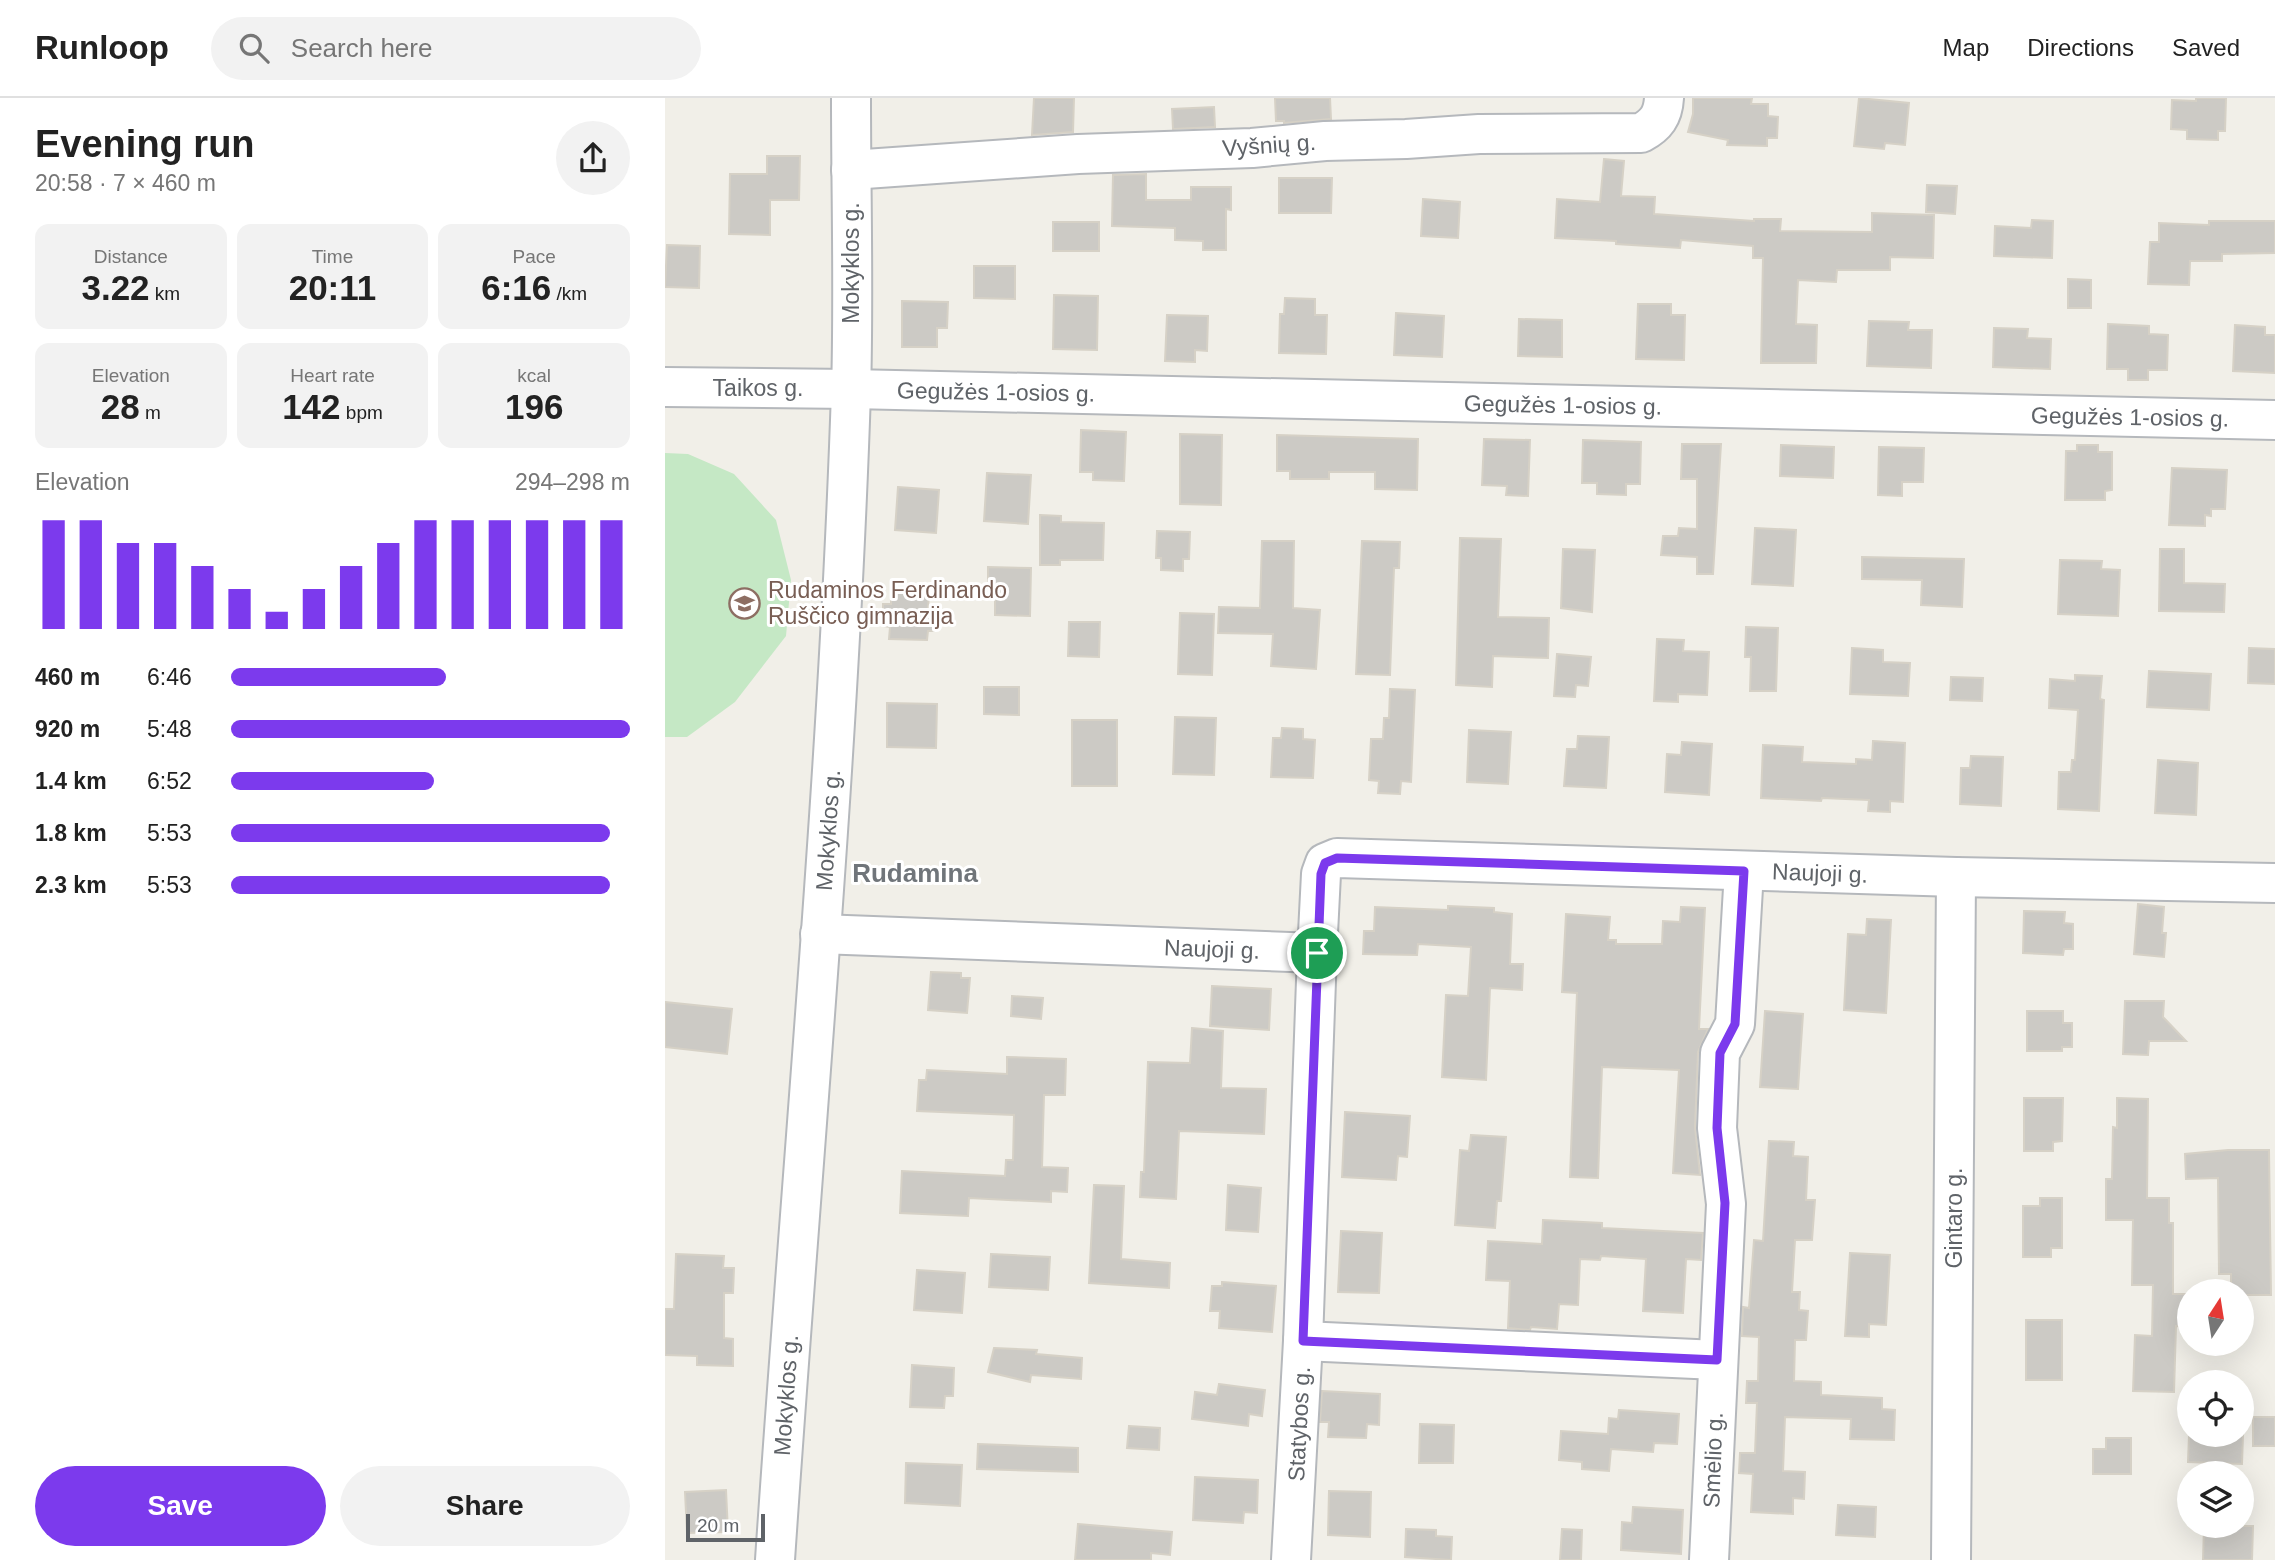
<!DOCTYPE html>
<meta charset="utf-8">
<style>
body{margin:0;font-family:Helvetica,sans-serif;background:#f2f2f2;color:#222;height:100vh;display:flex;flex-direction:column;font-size:26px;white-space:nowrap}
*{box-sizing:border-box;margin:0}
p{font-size:23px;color:#767676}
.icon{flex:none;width:38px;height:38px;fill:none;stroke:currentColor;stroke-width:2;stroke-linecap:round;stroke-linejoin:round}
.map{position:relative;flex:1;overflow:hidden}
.sheet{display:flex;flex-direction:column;background:#fff;width:665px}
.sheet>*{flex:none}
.needle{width:46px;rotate:12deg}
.tools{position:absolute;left:1512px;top:1181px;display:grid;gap:14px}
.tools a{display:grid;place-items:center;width:77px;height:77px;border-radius:50%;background:#fff;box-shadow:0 7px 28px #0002;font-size:35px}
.scale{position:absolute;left:21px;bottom:18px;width:79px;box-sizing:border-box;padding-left:7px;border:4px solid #5f6368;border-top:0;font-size:19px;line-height:24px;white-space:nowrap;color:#5f6368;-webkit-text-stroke:5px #fff;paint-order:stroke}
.pin{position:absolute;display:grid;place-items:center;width:60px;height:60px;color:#fff;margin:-30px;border:4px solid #fff;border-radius:50%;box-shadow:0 2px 7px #0007}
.round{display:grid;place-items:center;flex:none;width:74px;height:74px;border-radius:37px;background:#f2f2f2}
.head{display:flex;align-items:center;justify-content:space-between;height:119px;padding:0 35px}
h1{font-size:38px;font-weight:800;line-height:52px}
.figures{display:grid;grid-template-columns:repeat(3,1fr);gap:10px;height:119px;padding:7px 35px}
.figures div{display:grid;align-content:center;border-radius:14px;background:#f2f2f2;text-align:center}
.figures b{font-size:35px;font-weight:800}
.figures small{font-size:19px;font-weight:400}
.figures p{font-size:19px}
.chart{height:196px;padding:14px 35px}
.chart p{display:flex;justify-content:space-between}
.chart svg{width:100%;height:126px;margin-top:7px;stroke:#7c3aed;stroke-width:6}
.primary-button{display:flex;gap:14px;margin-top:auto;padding:14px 35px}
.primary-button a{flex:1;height:80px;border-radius:42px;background:#7c3aed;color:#fff;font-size:28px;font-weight:800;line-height:80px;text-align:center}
.primary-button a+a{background:#f2f2f2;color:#222}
ul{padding:0 35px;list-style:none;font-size:23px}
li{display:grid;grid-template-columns:112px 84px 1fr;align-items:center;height:52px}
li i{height:18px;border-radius:9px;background:#7c3aed}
header{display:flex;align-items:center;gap:42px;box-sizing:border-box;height:98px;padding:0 35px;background:#fff;border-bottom:2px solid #e0e0e0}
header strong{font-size:33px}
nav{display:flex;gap:38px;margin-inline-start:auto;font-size:24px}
.search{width:490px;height:63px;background:#f2f2f2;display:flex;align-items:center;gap:18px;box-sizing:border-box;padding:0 24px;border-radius:38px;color:#767676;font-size:26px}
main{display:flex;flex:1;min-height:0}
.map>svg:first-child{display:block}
.green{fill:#c5e8c5}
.building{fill:#cccac5;stroke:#d6d1c6;stroke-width:2}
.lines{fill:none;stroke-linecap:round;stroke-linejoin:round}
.minor-casing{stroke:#b5b8bc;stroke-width:42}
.minor{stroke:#fff;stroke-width:38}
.route-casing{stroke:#fff;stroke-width:14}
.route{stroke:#7c3aed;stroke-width:9}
.labels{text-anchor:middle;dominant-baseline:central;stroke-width:6;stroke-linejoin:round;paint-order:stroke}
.street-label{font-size:23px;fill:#5f6368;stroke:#fff}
.education-label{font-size:23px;fill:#785e54;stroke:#fff;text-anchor:start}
.quarter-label{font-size:26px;font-weight:bold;fill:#70757a;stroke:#fff}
</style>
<header>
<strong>Runloop</strong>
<div class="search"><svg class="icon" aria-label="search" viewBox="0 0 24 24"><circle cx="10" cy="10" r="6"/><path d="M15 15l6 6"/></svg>Search here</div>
<nav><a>Map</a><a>Directions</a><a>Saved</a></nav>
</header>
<main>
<section class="sheet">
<div class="head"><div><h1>Evening run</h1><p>20:58 · 7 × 460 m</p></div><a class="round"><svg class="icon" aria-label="share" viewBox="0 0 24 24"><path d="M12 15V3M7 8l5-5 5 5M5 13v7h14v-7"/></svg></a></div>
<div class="figures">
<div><p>Distance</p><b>3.22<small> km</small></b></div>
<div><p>Time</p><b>20:11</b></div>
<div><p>Pace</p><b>6:16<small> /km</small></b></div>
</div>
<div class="figures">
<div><p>Elevation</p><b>28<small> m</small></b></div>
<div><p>Heart rate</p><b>142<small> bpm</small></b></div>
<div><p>kcal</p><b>196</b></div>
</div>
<div class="chart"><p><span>Elevation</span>294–298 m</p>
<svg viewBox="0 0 160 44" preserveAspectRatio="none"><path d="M5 44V6M15 44V6M25 44V14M35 44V14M45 44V22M55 44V30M65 44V38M75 44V30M85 44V22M95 44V14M105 44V6M115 44V6M125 44V6M135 44V6M145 44V6M155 44V6"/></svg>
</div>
<ul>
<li><b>460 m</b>6:46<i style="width:54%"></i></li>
<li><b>920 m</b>5:48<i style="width:100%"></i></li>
<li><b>1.4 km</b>6:52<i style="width:51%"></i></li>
<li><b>1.8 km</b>5:53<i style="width:95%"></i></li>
<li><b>2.3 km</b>5:53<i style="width:95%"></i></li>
</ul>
<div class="primary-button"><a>Save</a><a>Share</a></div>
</section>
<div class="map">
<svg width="1610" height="1462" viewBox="0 0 1610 1462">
<rect width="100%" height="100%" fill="#f1efe8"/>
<polygon class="green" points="0,355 23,356 69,376 111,422 126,482 121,538 70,604 22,639 0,639"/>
<g class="building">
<polygon points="369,0 409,0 408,34 367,37"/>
<polygon points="610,0 665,0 666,21 619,25 619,23 611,23"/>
<polygon points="1028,0 1087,0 1086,6 1103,6 1103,18 1113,19 1112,40 1102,40 1102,48 1062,47 1063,42 1023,34 1028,16"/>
<polygon points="1194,0 1244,5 1240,47 1220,45 1219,51 1189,48"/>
<polygon points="1531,0 1561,0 1560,33 1553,33 1553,42 1522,41 1522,32 1506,31 1507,2 1531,3"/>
<polygon points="549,9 550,29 508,31 507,11"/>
<polygon points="102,58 135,58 134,102 105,102 105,137 64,136 65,76 102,76"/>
<polygon points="939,61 959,63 956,98 990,99 989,116 1089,123 1089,121 1116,121 1115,133 1207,134 1207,115 1269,117 1268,160 1225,159 1225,172 1172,172 1171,184 1133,182 1131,226 1152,227 1151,265 1096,265 1098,160 1088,160 1088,148 1016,142 1015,150 951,146 951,143 890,140 892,101 935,104"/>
<polygon points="481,76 481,102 526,102 526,89 566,89 566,112 561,111 561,152 538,152 538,143 510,142 510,130 447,128 448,77"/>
<polygon points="614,80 667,80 666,115 614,115"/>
<polygon points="1262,87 1292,88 1290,116 1261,114"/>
<polygon points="758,101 795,104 793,140 756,138"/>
<polygon points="1367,122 1388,123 1387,160 1329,158 1330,128 1366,130"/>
<polygon points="1544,123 1610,123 1610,155 1557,156 1557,163 1525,163 1524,187 1483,186 1485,144 1494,144 1494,125 1544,127"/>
<rect x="388" y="124" width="46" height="29"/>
<polygon points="2,147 35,148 34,190 0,189"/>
<polygon points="309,168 350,168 350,201 309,200"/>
<polygon points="1403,181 1426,182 1426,210 1403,210"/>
<polygon points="389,197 433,198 432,252 388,251"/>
<polygon points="620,200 650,201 650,217 662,217 661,256 614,255 615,216 619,216"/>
<polygon points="237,203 283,204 282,230 272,230 272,249 237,249"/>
<polygon points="973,206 1006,206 1006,217 1020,217 1019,262 971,261"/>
<polygon points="731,215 779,218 777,259 729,257"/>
<polygon points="502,217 543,218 542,253 530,252 530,264 500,263"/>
<polygon points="854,221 897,222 897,259 853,258"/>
<polygon points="1204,223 1244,224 1243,232 1267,232 1266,270 1202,268"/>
<polygon points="1443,226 1484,228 1484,236 1503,237 1502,272 1483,272 1483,282 1463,282 1463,271 1442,271"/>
<polygon points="1570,227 1600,229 1600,237 1610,237 1610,275 1568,273"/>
<polygon points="1329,230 1363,231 1362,240 1386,241 1385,271 1328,269"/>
<polygon points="416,332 461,334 459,383 428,382 428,374 415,374"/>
<polygon points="515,336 557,337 556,407 515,406"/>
<polygon points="612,337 753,341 752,392 710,391 710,374 664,374 664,381 625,381 625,373 612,373"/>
<polygon points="819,341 865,342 863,398 841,397 842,388 817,387"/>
<polygon points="918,342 976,344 975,386 961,386 961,397 932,396 932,385 917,385"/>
<polygon points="1017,346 1056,346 1048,476 1032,476 1032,459 996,457 998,438 1013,438 1014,430 1032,431 1032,381 1016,381"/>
<polygon points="1116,347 1169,349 1168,380 1115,378"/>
<polygon points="1412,347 1433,347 1433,354 1447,354 1447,392 1440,393 1440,402 1400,402 1401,353 1412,353"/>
<polygon points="1214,349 1259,350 1258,384 1237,384 1237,398 1213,397"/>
<polygon points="1507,370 1562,372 1560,411 1546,411 1546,418 1540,417 1540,428 1504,427"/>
<polygon points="322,375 366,377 363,426 319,423"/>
<polygon points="233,389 274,392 271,435 230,432"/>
<polygon points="375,417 396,418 396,424 439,425 438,462 395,462 395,467 375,467"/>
<polygon points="1090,430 1131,432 1128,488 1087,486"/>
<polygon points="492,433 525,434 524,461 518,461 518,473 496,472 496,460 491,460"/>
<polygon points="795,440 836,441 833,519 884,520 883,560 828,558 827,589 791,587"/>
<polygon points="597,443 629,443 628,510 655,512 651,571 606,568 608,536 553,535 554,509 595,510"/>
<polygon points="697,443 735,444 734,470 729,470 725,577 691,576"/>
<polygon points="898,451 930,452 927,514 896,510"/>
<polygon points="1495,451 1519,451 1519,485 1560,486 1559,514 1494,513"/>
<polygon points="1197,459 1299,461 1297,509 1256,507 1257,482 1197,481"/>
<polygon points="1395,462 1437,463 1436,471 1455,472 1453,518 1393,516"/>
<polygon points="323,469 366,470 365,518 330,517 330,498 323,498"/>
<polygon points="226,493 264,495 263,511 271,511 271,533 263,533 262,542 224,541 225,529 218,528 218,506 226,506"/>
<polygon points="515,515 549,516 547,577 513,576"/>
<polygon points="404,524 435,524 434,559 403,558"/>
<polygon points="1081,529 1113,530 1111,593 1085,593 1086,559 1080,559"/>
<polygon points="992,541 1019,542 1018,553 1044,554 1042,597 1013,596 1013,604 989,603"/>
<polygon points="1187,550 1218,552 1218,564 1245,565 1243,598 1185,596"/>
<polygon points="1584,550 1610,551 1610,586 1583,585"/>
<polygon points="892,556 926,559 923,588 911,587 910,599 889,598"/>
<polygon points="1484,573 1546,576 1544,612 1482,609"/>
<polygon points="1410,577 1437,578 1435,601 1439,602 1434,713 1393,711 1394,674 1406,674 1407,662 1410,662 1413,612 1384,610 1385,581 1410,583"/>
<polygon points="1286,579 1318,580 1317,603 1285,602"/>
<polygon points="319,589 354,589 354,617 319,616"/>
<polygon points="725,591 750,592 746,684 736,683 735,696 713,695 714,683 704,682 706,641 718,641 719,620 724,620"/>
<polygon points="222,605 272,606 271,650 222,649"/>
<polygon points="510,619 551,620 549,677 508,676"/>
<rect x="407" y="622" width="45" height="66"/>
<polygon points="617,630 638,631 638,641 650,642 648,680 606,679 608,640 616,640"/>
<polygon points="804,632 846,634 843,686 802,684"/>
<polygon points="913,638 944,639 941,690 899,688 902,651 912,651"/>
<polygon points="1208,643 1240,645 1238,704 1225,703 1225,714 1203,713 1204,702 1157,700 1156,703 1096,700 1098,647 1138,649 1137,664 1191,666 1191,661 1207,662"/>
<polygon points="1017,644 1047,646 1044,697 1000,694 1002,656 1016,657"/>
<polygon points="1306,658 1338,659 1336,708 1295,706 1296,670 1305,670"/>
<polygon points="1493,662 1533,665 1531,717 1490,715"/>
<polygon points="1473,806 1499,809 1497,835 1501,835 1499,859 1469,856"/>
<polygon points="783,808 829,810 829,814 847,816 845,866 858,866 857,892 825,890 821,982 777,979 781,897 803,898 806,849 753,846 752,857 698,856 699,833 709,833 710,809 783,812"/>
<polygon points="1016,809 1040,810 1034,931 1043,931 1033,954 1030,1029 1035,1077 1008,1075 1014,972 937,969 933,1080 905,1079 912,895 897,894 901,816 945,819 943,842 951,842 951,846 997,846 998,823 1015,824"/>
<polygon points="1359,813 1400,814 1399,825 1408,826 1408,851 1399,851 1398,857 1358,855"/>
<polygon points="1202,821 1226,822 1221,915 1179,912 1183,836 1201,837"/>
<polygon points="266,874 296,875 296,880 305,880 302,915 263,912"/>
<polygon points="547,888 606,891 604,932 545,928"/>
<polygon points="347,898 378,900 376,921 346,918"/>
<polygon points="1460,903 1499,903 1498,919 1521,943 1484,943 1483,957 1458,956"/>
<polygon points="0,904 67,911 62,956 0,949"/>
<polygon points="1100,913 1138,916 1133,991 1095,989"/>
<polygon points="1362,913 1398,913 1398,925 1407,925 1407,949 1397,949 1397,953 1362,953"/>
<polygon points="527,930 558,933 556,990 601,991 599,1036 514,1033 511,1101 475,1099 476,1074 479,1074 483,964 525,965"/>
<polygon points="342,959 401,961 400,997 379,997 377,1069 403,1070 402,1094 386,1093 386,1104 304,1100 303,1118 235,1115 237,1073 340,1078 341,1062 348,1062 349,1017 252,1013 254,982 261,982 262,972 342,976"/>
<polygon points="1359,1000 1398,1000 1397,1043 1388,1044 1388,1053 1359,1053"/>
<polygon points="1452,1000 1483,1001 1482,1100 1504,1100 1504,1125 1508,1125 1508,1196 1524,1196 1524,1229 1511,1228 1509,1294 1468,1293 1470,1237 1487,1238 1488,1187 1467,1187 1468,1122 1441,1122 1441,1081 1447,1081 1448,1029 1452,1030"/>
<polygon points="680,1014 745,1018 742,1059 733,1058 731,1082 677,1079"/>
<polygon points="806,1037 841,1039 836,1103 832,1103 830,1130 790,1127 795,1052 804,1053"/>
<polygon points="1104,1043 1129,1044 1128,1058 1143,1059 1141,1102 1150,1102 1147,1142 1130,1142 1127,1194 1135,1194 1134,1212 1143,1213 1141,1242 1130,1242 1129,1283 1156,1284 1156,1297 1217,1300 1217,1311 1230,1312 1229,1342 1185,1341 1186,1321 1120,1319 1118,1373 1140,1374 1139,1401 1128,1400 1128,1416 1086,1414 1088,1376 1074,1375 1075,1355 1090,1355 1092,1305 1081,1305 1082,1283 1093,1283 1094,1239 1077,1238 1078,1209 1084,1210 1089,1142 1098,1143"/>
<polygon points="1563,1052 1604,1052 1606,1197 1577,1197 1577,1194 1566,1194 1566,1176 1554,1176 1553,1080 1521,1081 1520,1056"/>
<polygon points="429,1087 459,1088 456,1161 505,1165 504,1190 424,1185"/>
<polygon points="563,1087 596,1090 593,1134 561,1132"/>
<polygon points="1375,1100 1397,1100 1397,1150 1386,1150 1386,1159 1358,1159 1358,1108 1375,1108"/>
<polygon points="878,1122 937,1125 937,1130 1038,1135 1036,1162 1021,1161 1018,1215 978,1213 981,1161 936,1158 935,1162 915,1161 913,1207 894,1206 892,1231 866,1229 865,1232 843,1230 845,1183 821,1182 823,1143 877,1146"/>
<polygon points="676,1133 717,1135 714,1195 673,1194"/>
<polygon points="1185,1155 1225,1157 1221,1227 1204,1226 1204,1239 1180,1238"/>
<polygon points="11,1156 59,1158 58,1170 69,1170 68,1195 59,1195 59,1240 68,1241 68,1268 32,1267 32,1258 0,1257 0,1211 9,1211"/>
<polygon points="326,1156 385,1159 383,1192 324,1189"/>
<polygon points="252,1172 300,1175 297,1215 249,1212"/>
<polygon points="557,1184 611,1188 607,1234 554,1230 555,1213 545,1213 547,1188 557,1188"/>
<rect x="1361" y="1222" width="36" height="60"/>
<polygon points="329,1250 372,1252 371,1256 417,1260 416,1281 366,1277 365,1284 323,1274"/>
<polygon points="247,1267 289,1270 288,1298 280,1298 279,1310 245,1309"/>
<polygon points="554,1286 600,1292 597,1318 584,1316 583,1328 527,1321 530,1294 552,1297"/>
<polygon points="657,1293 715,1296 714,1327 702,1326 701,1340 663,1339 664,1324 655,1324"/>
<polygon points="954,1312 1014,1316 1012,1346 989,1345 988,1354 946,1351 944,1373 917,1371 917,1364 894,1362 896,1333 943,1336 944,1320 953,1321"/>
<rect x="1588" y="1319" width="22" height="29"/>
<polygon points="755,1326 789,1327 788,1365 754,1365"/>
<polygon points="464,1328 495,1330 494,1352 462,1350"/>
<polygon points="1524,1337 1578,1337 1577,1366 1523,1364"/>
<polygon points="1441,1340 1466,1340 1466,1376 1428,1376 1428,1351 1441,1351"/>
<polygon points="313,1346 413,1350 413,1374 312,1371"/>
<polygon points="241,1365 297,1367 295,1408 240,1405"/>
<polygon points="530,1379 593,1382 592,1415 579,1414 578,1425 528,1422"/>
<polygon points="61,1392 63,1434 22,1435 20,1394"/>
<polygon points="664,1393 706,1394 705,1439 663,1437"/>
<polygon points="1173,1407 1211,1409 1210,1439 1171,1437"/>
<polygon points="968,1409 1018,1412 1016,1456 956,1452 957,1424 967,1425"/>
<polygon points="413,1426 507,1434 505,1457 486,1455 486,1462 410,1462"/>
<polygon points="1539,1428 1588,1428 1587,1462 1538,1462"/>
<polygon points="741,1431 771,1432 771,1438 787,1439 786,1462 740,1459"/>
<polygon points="897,1431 917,1432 916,1462 895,1462"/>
</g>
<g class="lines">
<defs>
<g id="minor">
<path d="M186 72 413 56 587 50 660 43 741 41 814 36 976 35C991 27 998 18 999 0"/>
<polyline points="0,289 186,291 1610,322"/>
<polyline points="155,836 652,855 656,776 660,765 672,760 1291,779 1610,785"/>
<polyline points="638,1243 1052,1262"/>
<path d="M110 1462C136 1073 173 684 186 294 189 196 186 98 186 0"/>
<polyline points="626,1462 638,1243 652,855"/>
<polyline points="1044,1462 1061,1106 1052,1030 1055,955 1070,926 1079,773"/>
<polyline points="1286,1462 1291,779"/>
</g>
</defs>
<use href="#minor" class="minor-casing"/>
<use href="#minor" class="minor"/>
</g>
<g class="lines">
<defs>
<polygon id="route" points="672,760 1079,773 1070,926 1055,955 1052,1030 1060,1105 1052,1262 638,1243 656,776 660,765"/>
</defs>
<use href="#route" class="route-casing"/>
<use href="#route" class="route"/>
</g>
<defs>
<symbol id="school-ring" viewBox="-11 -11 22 22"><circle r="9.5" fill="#fff" stroke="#8d6e63" stroke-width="1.5"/><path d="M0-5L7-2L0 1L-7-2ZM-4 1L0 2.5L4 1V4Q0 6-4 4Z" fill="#8d6e63"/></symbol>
</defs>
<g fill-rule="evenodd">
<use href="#school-ring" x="62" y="488" width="35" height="35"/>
</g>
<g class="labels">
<g class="street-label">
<text transform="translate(604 47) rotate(-4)">Vyšnių g.</text>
<text transform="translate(186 165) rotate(-90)">Mokyklos g.</text>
<text x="93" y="290">Taikos g.</text>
<text transform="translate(331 294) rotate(1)">Gegužės 1-osios g.</text>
<text transform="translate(898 307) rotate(1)">Gegužės 1-osios g.</text>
<text transform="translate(1465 319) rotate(1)">Gegužės 1-osios g.</text>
<text transform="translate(163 732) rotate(-86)">Mokyklos g.</text>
<text transform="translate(1155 775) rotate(2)">Naujoji g.</text>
<text transform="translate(547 851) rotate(2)">Naujoji g.</text>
<text transform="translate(1289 1120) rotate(-90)">Gintaro g.</text>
<text transform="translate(121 1297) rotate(-86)">Mokyklos g.</text>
<text transform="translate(634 1326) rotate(-87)">Statybos g.</text>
<text transform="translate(1048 1362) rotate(-88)">Smėlio g.</text>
</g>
<g class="education-label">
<text x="103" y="492">Rudaminos Ferdinando<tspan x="103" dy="26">Ruščico gimnazija</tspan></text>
</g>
<g class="quarter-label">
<text x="250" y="775">Rudamina</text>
</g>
</g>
</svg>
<div class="tools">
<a><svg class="needle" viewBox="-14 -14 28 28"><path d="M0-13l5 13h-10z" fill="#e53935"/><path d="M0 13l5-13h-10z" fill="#767676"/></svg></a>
<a><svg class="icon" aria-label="locate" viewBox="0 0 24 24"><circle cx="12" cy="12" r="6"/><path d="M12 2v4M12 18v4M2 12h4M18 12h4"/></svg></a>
<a><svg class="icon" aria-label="layers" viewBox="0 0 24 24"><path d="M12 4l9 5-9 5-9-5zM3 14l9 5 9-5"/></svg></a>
</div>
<div class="scale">20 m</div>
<div class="pin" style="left:652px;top:855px;background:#1e9e55"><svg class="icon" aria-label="arrive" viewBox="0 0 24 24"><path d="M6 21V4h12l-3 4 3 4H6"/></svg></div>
</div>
</main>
